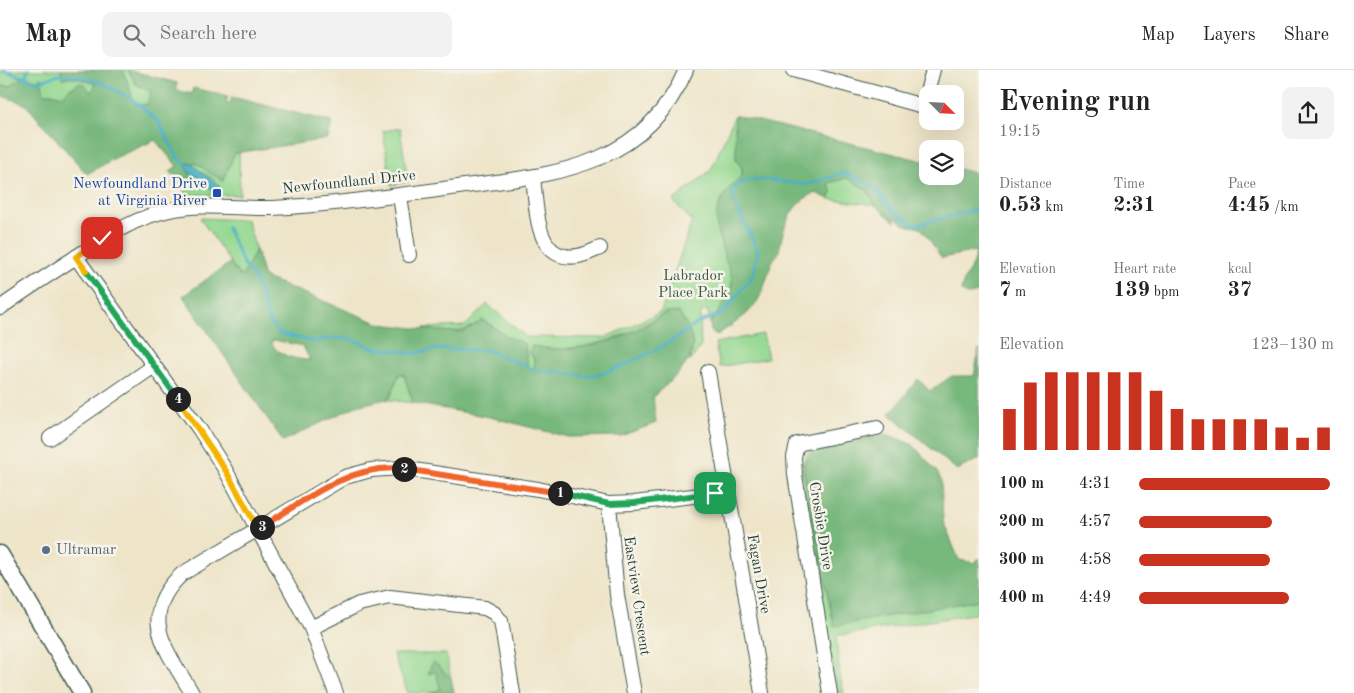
<!DOCTYPE html>
<meta charset="utf-8">
<style>
body{margin:0;font-family:"Old Standard TT",serif;background:#f2f2f2;color:#222;height:100vh;display:flex;flex-direction:column;font-size:19px;white-space:nowrap}
*{box-sizing:border-box;margin:0}
p{font-size:16px;color:#767676}
.icon{flex:none;width:28px;height:28px;fill:none;stroke:currentColor;stroke-width:2;stroke-linecap:round;stroke-linejoin:round}
.map{position:relative;flex:1;overflow:hidden}
.panel{display:flex;flex-direction:column;background:#fff;width:375px}
.panel>*{flex:none}
.needle{width:32px;rotate:114deg}
.tools{position:absolute;left:919px;top:15px;display:grid;gap:10px}
.tools a{display:grid;place-items:center;width:45px;height:45px;border-radius:10px;background:#fff;box-shadow:0 5px 20px #0002;font-size:25px}
.pin{position:absolute;display:grid;place-items:center;width:42px;height:42px;color:#fff;margin:-21px;border-radius:10px;box-shadow:0 2px 8px #0006}
.km{position:absolute;width:25px;height:25px;margin:-12px;border-radius:50%;background:#222;color:#fff;font-size:14px;line-height:25px;text-align:center}
.round{display:grid;place-items:center;flex:none;width:52px;height:52px;border-radius:10px;background:#f2f2f2}
.headline{display:flex;align-items:center;justify-content:space-between;height:85px;padding:0 20px}
h1{font-size:28px;font-weight:800;line-height:38px}
.figures{display:grid;grid-template-columns:repeat(3,1fr);gap:8px;height:85px;padding:5px 20px}
.figures div{display:grid;align-content:center}
.figures b{font-size:21px;font-weight:800}
.figures small{font-size:14px;font-weight:400}
.figures p{font-size:14px}
.chart{height:140px;padding:10px 20px}
.chart p{display:flex;justify-content:space-between}
.chart svg{width:100%;height:90px;margin-top:5px;stroke:#c8321e;stroke-width:6}
ul{padding:0 20px;list-style:none;font-size:16px}
li{display:grid;grid-template-columns:80px 60px 1fr;align-items:center;height:38px}
li i{height:12px;border-radius:6px;background:#c8321e}
header{display:flex;align-items:center;gap:30px;box-sizing:border-box;height:70px;padding:0 25px;background:#fff;border-bottom:1px solid #e0e0e0}
header strong{font-size:24px}
nav{display:flex;gap:28px;margin-inline-start:auto;font-size:18px}
.search{width:350px;height:45px;background:#f2f2f2;display:flex;align-items:center;gap:12px;box-sizing:border-box;padding:0 18px;border-radius:10px;color:#767676;font-size:19px}
main{display:flex;flex:1;min-height:0}
.map>svg:first-child{display:block}
.green{fill:#94d891;stroke:#5a8a62}
.forest{fill:#77b87b;stroke:#4b7a58;fill-rule:evenodd}
.water{fill:#48b0c7;stroke:#34767e}
.lines{fill:none;stroke-linecap:round;stroke-linejoin:round}
.stream{stroke:#48b0c7;stroke-width:3}
.minor-casing{stroke:#3e564a;stroke-width:16}
.major-casing{stroke:#3e564a;stroke-width:19}
.minor{stroke:#fff;stroke-width:14}
.major{stroke:#fff;stroke-width:16}
.split-1-casing{stroke:#fff;stroke-width:10}
.split-2-casing{stroke:#fff;stroke-width:10}
.split-3-casing{stroke:#fff;stroke-width:10}
.split-4-casing{stroke:#fff;stroke-width:10}
.split-5-casing{stroke:#fff;stroke-width:10}
.split-6-casing{stroke:#fff;stroke-width:10}
.split-1{stroke:#22a559;stroke-width:6}
.split-2{stroke:#f0652b;stroke-width:6}
.split-3{stroke:#f0652b;stroke-width:6}
.split-4{stroke:#f5b400;stroke-width:6}
.split-5{stroke:#22a559;stroke-width:6}
.split-6{stroke:#f5b400;stroke-width:6}
.transit-dot{fill:#1a4fb4;stroke:#f7f3e8;stroke-width:2}
.service-dot{fill:#5c6f8a;stroke:#f7f3e8;stroke-width:2}
.labels{text-anchor:middle;dominant-baseline:central;stroke-width:5;stroke-linejoin:round;paint-order:stroke}
.street-label{font-size:15px;fill:#1f3d34;stroke:#f7f3e8}
.transit-label{font-size:15px;fill:#164399;stroke:#f7f3e8;text-anchor:end}
.park-label{font-size:15px;fill:#365c47;stroke:#f7f3e8}
.service-label{font-size:15px;fill:#4e5e75;stroke:#f7f3e8;text-anchor:start}
</style>
<header>
<strong>Map</strong>
<div class="search"><svg class="icon" aria-label="search" viewBox="0 0 24 24"><circle cx="10" cy="10" r="6"/><path d="M15 15l6 6"/></svg>Search here</div>
<nav><a>Map</a><a>Layers</a><a>Share</a></nav>
</header>
<main>
<div class="map">
<svg width="979" height="623" viewBox="0 0 979 623">
<rect width="100%" height="100%" fill="#f7f3e8"/>
<filter id="ink" filterUnits="userSpaceOnUse"><feTurbulence type="fractalNoise" baseFrequency=".02" numOctaves="2"/><feDisplacementMap in="SourceGraphic" scale="10" xChannelSelector="R" yChannelSelector="G"/><feConvolveMatrix kernelMatrix="1 2 1 2 8 2 1 2 1" color-interpolation-filters="sRGB"/></filter>
<filter id="wash" filterUnits="userSpaceOnUse"><feTurbulence type="fractalNoise" baseFrequency=".0096" numOctaves="4" result="noise"/><feDisplacementMap in="SourceGraphic" scale="20" xChannelSelector="R" yChannelSelector="G"/><feGaussianBlur stdDeviation="1.12" result="paint"/><feColorMatrix in="noise" values="0 0 0 0 0 0 0 0 0 0 0 0 0 0 0 0 0 1.4 0 .05"/><feComposite in="paint" operator="in"/></filter>
<g filter="url(#wash)">
<rect width="100%" height="100%" fill="#eee5c9"/>
<g class="green">
<path d="M19 0H61L62 8H77L96 14 91 23 70 18 63 26 50 23 44 24C40 11 35 10 23 6L11 16H0V2Z"/>
<polygon points="123,0 128,0 136,14 152,22 147,35 135,34"/>
<path d="M735 45 736 89 742 98V105C709 137 713 150 726 191 728 197 733 207 732 213 729 229 720 240 710 253L708 241 703 240 700 246 701 276 690 291 693 273 666 242C627 267 579 286 532 276L535 300 528 297 525 274 508 267 483 250C464 265 446 263 424 258L465 256 487 234 526 267 604 268 661 242 692 151 673 131 711 100Z"/>
<polygon points="400,58 408,112 391,115 383,61"/>
<polygon points="235,83 239,83 240,125 187,125 183,118 186,120 194,118 188,102 195,105 210,119 214,109 198,101 190,93 202,95 208,102 218,106"/>
<polygon points="847,108 867,120 875,135 829,129 832,122 828,113"/>
<polygon points="200,148 247,150 256,180 243,205 240,206"/>
<polygon points="763,264 768,288 720,297 715,273"/>
<polygon points="399,304 404,305 413,333 383,329 390,328"/>
<path d="M824 374 804 394V406L834 555 979 530V543L836 566 840 607 844 623H837L802 412C801 395 803 378 824 374Z"/>
<polygon points="393,584 446,584 454,623 408,623"/>
</g>
<g class="forest">
<path d="M61 0H123L135 34 147 35 151 22 136 14 128 0 177 13 176 20 192 24 193 18 228 26 226 33 230 34 232 27 332 52 328 69 235 83 223 111C218 107 213 105 208 102 200 96 198 90 186 94L195 118 186 120 170 101 177 96 155 70 115 88 87 104 25 34 0 25V16H11L23 6 37 10 41 8 44 24 50 23 63 26 70 18 74 17 79 13 85 14 91 23 96 14 77 8H62Z"/>
<path d="M735 45 927 92 928 106H955V98L979 104V222L967 225 961 221C963 205 975 198 976 181L942 188C936 181 926 162 920 158 915 156 909 157 904 154 900 151 899 149 894 148L895 152 875 135 867 120 847 108 828 113 832 122 829 129 816 123C791 131 783 157 779 181 779 184 775 187 773 190 768 203 765 218 758 230 749 246 731 255 717 265L711 261 710 253C720 240 729 229 732 213 733 207 728 197 726 191 713 149 709 138 742 105V98L736 89Z"/>
<path d="M256 180 264 207 380 254 439 261 462 262 483 250 508 267 525 274 528 296 534 300V289L529 282 532 276C567 284 609 274 641 258 656 250 661 242 678 242 710 284 683 298 653 327L656 353 621 366 568 367 490 347 413 333 404 305 399 304 390 328 356 336 283 371 183 226 230 193 240 206 243 205ZM274 270 303 276 310 290C297 290 277 286 271 272Z"/>
<polygon points="979,279 979,389 957,400 890,344 918,309 930,321 952,306 974,306"/>
<polygon points="889,365 913,375 937,402 941,410 943,451 959,490 975,493 979,488 979,530 834,556 808,430 804,394 813,381 824,374"/>
<polygon points="433,591 451,608 454,623 430,623 440,619 436,602 428,604"/>
</g>
<polygon class="water" points="190,93 220,116 210,120 195,105 188,102 186,95"/>
<g class="lines">
<g class="stream">
<polyline points="3,0 37,12 58,5 77,6 100,12 131,28 158,51 178,88 186,95"/>
<polyline points="25,9 28,0"/>
<path d="M227 157 243 193 255 209 270 252 279 263 314 272 333 268 350 269 374 278 402 281 412 284 435 279 487 280 535 300 585 306 601 304 629 293 665 275 698 253 723 243 753 205 758 181 736 137 732 125C738 97 788 116 807 114 819 112 832 106 844 103L872 115 895 143 915 155 979 139"/>
</g>
</g>
</g>
<g filter="url(#ink)">
<g class="lines">
<defs>
<g id="minor">
<polyline points="793,0 923,36 933,0"/>
<path d="M533 107C537 137 534 193 578 186 585 185 593 181 600 178"/>
<polyline points="400,126 409,185"/>
<polyline points="76,187 200,360 226,401 311,558 336,623"/>
<path d="M0 238C25 220 50 204 76 187 106 167 135 147 170 140 204 133 239 139 273 138 330 135 387 127 444 119 540 105 641 105 686 0"/>
<polyline points="708,302 762,623"/>
<polyline points="50,368 154,296"/>
<polyline points="609,434 617,525 634,623"/>
<polyline points="311,558 359,534 390,527 485,538 494,543 501,551 513,623"/>
<path d="M192 623C167 581 136 546 182 504L345 407 371 400 401 398 538 419 609 434 634 433 726 422"/>
<polyline points="830,623 795,405 794,387 797,374 877,358"/>
</g>
<polyline id="major" points="0,484 82,623"/>
</defs>
<use href="#minor" class="minor-casing"/>
<use href="#major" class="major-casing"/>
<use href="#minor" class="minor"/>
<use href="#major" class="major"/>
</g>
</g>
<g class="lines" filter="url(#ink)">
<defs>
<polyline id="split-1" points="560,423 609,434 634,433 715,423"/>
<polyline id="split-2" points="404,399 560,423"/>
<path id="split-3" d="M262 457C304 430 351 393 404 399"/>
<polyline id="split-4" points="178,329 226,401 258,459 262,457"/>
<polyline id="split-5" points="86,201 178,329"/>
<polyline id="split-6" points="86,201 76,187 102,168"/>
</defs>
<use href="#split-1" class="split-1-casing"/>
<use href="#split-2" class="split-2-casing"/>
<use href="#split-3" class="split-3-casing"/>
<use href="#split-4" class="split-4-casing"/>
<use href="#split-5" class="split-5-casing"/>
<use href="#split-6" class="split-6-casing"/>
<use href="#split-1" class="split-1"/>
<use href="#split-2" class="split-2"/>
<use href="#split-3" class="split-3"/>
<use href="#split-4" class="split-4"/>
<use href="#split-5" class="split-5"/>
<use href="#split-6" class="split-6"/>
</g>
<rect class="transit-dot" x="212" y="118" width="10" height="10" rx="2.5"/>
<circle class="service-dot" cx="46" cy="480" r="5"/>
<g class="labels">
<g class="street-label">
<text transform="translate(349 113) rotate(-6)">Newfoundland Drive</text>
<text transform="translate(820 456) rotate(81)">Crosbie Drive</text>
<text transform="translate(758 504) rotate(80)">Fagan Drive</text>
<text transform="translate(636 526) rotate(82)">Eastview Crescent</text>
</g>
<g class="transit-label">
<text x="207" y="114">Newfoundland Drive<tspan x="207" dy="17">at Virginia River</tspan></text>
</g>
<g class="park-label">
<text x="693" y="206">Labrador<tspan x="693" dy="17">Place Park</tspan></text>
</g>
<g class="service-label">
<text x="56" y="480">Ultramar</text>
</g>
</g>
</svg>
<div class="tools">
<a><svg class="needle" viewBox="-14 -14 28 28"><path d="M0-13l5 13h-10z" fill="#e53935"/><path d="M0 13l5-13h-10z" fill="#767676"/></svg></a>
<a><svg class="icon" aria-label="layers" viewBox="0 0 24 24"><path d="M12 4l9 5-9 5-9-5zM3 14l9 5 9-5"/></svg></a>
</div>
<div class="pin" style="left:715px;top:423px;background:#1e9e55"><svg class="icon" aria-label="arrive" viewBox="0 0 24 24"><path d="M6 21V4h12l-3 4 3 4H6"/></svg></div>
<div class="pin" style="left:102px;top:168px;background:#d93025"><svg class="icon" aria-label="check" viewBox="0 0 24 24"><path d="M5 12l5 5 9-10"/></svg></div>
<b class="km" style="left:560px;top:423px">1</b>
<b class="km" style="left:404px;top:399px">2</b>
<b class="km" style="left:262px;top:457px">3</b>
<b class="km" style="left:178px;top:329px">4</b>
</div>
<section class="panel">
<div class="headline"><div><h1>Evening run</h1><p>19:15</p></div><a class="round"><svg class="icon" aria-label="share" viewBox="0 0 24 24"><path d="M12 15V3M7 8l5-5 5 5M5 13v7h14v-7"/></svg></a></div>
<div class="figures">
<div><p>Distance</p><b>0.53<small> km</small></b></div>
<div><p>Time</p><b>2:31</b></div>
<div><p>Pace</p><b>4:45<small> /km</small></b></div>
</div>
<div class="figures">
<div><p>Elevation</p><b>7<small> m</small></b></div>
<div><p>Heart rate</p><b>139<small> bpm</small></b></div>
<div><p>kcal</p><b>37</b></div>
</div>
<div class="chart"><p><span>Elevation</span>123–130 m</p>
<svg viewBox="0 0 160 44" preserveAspectRatio="none"><path d="M5 44V24M15 44V11M25 44V6M35 44V6M45 44V6M55 44V6M65 44V6M75 44V15M85 44V24M95 44V29M105 44V29M115 44V29M125 44V29M135 44V33M145 44V38M155 44V33"/></svg>
</div>
<ul>
<li><b>100 m</b>4:31<i style="width:98%"></i></li>
<li><b>200 m</b>4:57<i style="width:68%"></i></li>
<li><b>300 m</b>4:58<i style="width:67%"></i></li>
<li><b>400 m</b>4:49<i style="width:77%"></i></li>
</ul>
</section>
</main>
